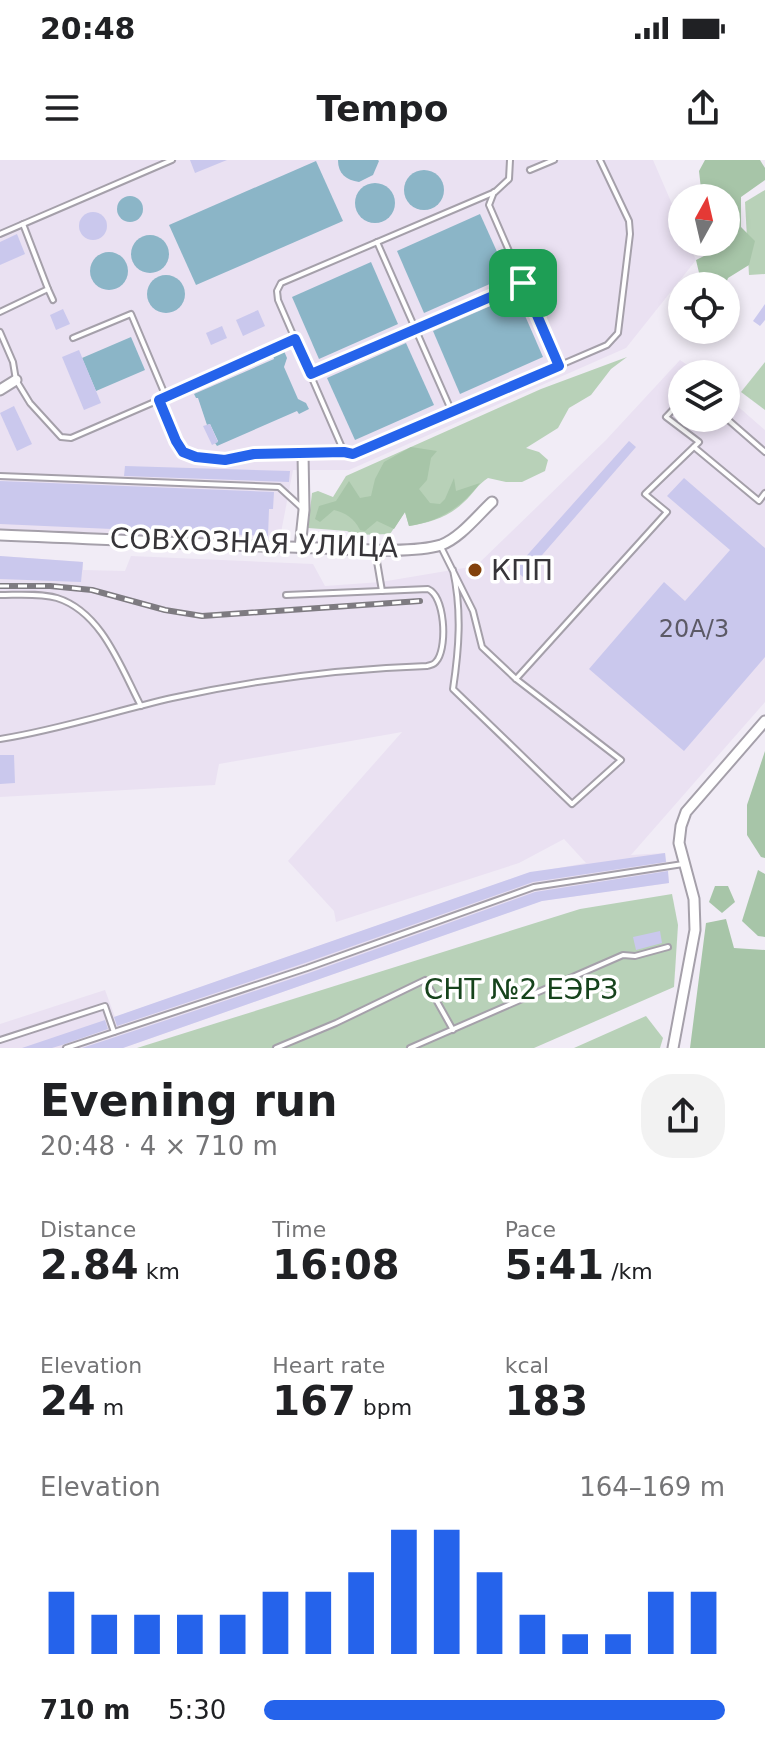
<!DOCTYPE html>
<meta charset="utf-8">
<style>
body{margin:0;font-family:"DejaVu Sans",sans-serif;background:#f2f2f2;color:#202124;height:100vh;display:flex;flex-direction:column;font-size:30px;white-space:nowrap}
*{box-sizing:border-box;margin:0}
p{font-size:26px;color:#757577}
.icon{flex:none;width:44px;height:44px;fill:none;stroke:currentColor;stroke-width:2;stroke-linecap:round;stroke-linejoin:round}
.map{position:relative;height:888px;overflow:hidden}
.drawer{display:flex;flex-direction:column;background:#fff;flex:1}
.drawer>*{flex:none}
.needle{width:52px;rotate:8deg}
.controls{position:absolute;left:668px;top:24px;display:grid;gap:16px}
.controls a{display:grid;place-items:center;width:72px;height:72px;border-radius:50%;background:#fff;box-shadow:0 4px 12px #0003;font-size:40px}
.pin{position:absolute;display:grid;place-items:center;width:68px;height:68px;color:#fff;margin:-34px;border-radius:16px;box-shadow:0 4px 12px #0006}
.round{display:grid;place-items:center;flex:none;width:84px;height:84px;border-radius:32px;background:#f2f2f2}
.summary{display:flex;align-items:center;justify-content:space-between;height:136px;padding:0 40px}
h1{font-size:44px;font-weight:600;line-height:60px}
.figures{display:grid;grid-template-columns:repeat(3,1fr);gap:12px;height:136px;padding:8px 40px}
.figures div{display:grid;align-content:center}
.figures b{font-size:40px;font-weight:600}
.figures small{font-size:22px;font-weight:400}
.figures p{font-size:22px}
.chart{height:224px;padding:16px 40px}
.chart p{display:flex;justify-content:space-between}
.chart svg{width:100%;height:144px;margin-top:8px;stroke:#2563eb;stroke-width:6}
ul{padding:0 40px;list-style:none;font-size:26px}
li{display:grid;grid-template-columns:128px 96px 1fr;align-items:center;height:60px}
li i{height:20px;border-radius:10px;background:#2563eb}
.status{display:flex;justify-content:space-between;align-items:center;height:56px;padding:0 40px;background:#fff;direction:ltr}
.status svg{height:22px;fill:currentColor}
header{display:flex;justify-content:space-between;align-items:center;height:104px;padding:0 40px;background:#fff;font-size:36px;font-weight:600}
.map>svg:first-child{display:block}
.built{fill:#eae1f2}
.green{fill:#b8d1b8}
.forest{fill:#a7c5a8}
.water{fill:#8bb5c7}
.building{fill:#cac8ed}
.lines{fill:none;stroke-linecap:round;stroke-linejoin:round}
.lane-casing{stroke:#a5a0aa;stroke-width:8}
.street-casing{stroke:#a5a0aa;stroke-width:13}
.lane{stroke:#fff;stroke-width:4}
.street{stroke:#fff;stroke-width:9}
.rail-casing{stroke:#7e7b81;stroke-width:6}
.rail{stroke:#fff;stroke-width:3;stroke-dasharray:9;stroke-linecap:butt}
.route-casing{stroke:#fff;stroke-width:16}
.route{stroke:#2563eb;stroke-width:10}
.poi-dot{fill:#83420c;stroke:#fff;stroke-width:3}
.labels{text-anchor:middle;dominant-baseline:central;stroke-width:7;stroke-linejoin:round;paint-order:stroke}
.number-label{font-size:24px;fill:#5c5a66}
.street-label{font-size:28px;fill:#373539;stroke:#fff}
.poi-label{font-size:28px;fill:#373539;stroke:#fff;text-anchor:start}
.park-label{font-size:28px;fill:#16431c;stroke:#fff}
</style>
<div class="status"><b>20:48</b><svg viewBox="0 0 49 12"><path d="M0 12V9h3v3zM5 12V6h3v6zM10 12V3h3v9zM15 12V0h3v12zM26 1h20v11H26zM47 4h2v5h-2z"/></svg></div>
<header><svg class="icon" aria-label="menu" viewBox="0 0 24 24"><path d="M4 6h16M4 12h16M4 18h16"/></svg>Tempo<svg class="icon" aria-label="share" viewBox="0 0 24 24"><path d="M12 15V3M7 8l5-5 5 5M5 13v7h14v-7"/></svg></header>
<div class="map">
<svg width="765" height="888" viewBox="0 0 765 888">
<rect width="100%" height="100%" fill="#f1ecf6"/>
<g class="built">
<polygon points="0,0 653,0 682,67 682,82 688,82 696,100 626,188 349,310 293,310 279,383 0,370"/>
<polygon points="680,200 700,214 682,214 682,258 726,258 726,236 765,270 765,542 631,695 665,693 669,723 541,741 123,888 0,888 0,864 105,830 115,857 525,714 586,703 564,679 519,703 336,762 334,751 288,701 402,572 219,604 215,625 0,637 0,396 83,402 83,410 125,411 131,396 313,404 325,426 381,422 476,406 606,280"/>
</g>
<g class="green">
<polygon points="765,30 765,114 749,115 745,42"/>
<path d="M627 197 611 209 591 235 569 248 558 268 526 288 539 292 548 300 545 311 522 322H506L488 318C478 324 473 334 464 342 449 357 429 363 409 366L405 352 390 374 354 375 347 371 308 368 312 333 318 331 333 337 346 316 541 229Z"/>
<polygon points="765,202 765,250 741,232"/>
<polygon points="672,734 678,765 674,827 534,888 137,888 580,749"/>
<polygon points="646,856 663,878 660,888 574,888"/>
</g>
<g class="forest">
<polygon points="705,0 760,0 765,8 765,20 741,37 741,67 755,81 749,105 728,118 725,126 697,126 700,117 696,100 708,94 706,82 726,82 726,38 702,38 699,11"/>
<path d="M411 287 437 291 431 298 427 320 419 329 430 343 440 344 445 339 454 318 456 331 480 323C461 348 440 361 409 366L405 352 394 369 377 361 365 371 360 370C354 358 346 353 334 350L320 362 315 359 319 346 336 341 349 321 360 338 371 336 375 319 384 302Z"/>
<polygon points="765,591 765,698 761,697 747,675 747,645"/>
<polygon points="758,710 765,714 765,777 758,776 742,761"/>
<polygon points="715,726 728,726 735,742 722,753 709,742"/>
<polygon points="726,759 734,788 765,790 765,888 690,888 706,763"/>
</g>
<g class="water">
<path d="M338 0H378L379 1 373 15 359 22C346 20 338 14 338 0Z"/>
<polygon points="316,1 343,61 196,125 169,65"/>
<circle cx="424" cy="30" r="20"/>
<circle cx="375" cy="43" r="20"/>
<circle cx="130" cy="49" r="13"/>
<polygon points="480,54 508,116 424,153 397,91"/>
<circle cx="150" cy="94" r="19"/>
<circle cx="109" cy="111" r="19"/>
<polygon points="371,102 398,164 319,199 292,137"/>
<circle cx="166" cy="134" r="19"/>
<polygon points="516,135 543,197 460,234 433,171"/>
<polygon points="131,177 145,210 96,231 82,198"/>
<polygon points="406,183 434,245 355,280 327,218"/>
<polygon points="284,191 287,198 284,207 298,239 306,243 309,249 299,254 297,251 217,286 215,283 218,281 210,264 207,265 198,238 196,238 194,234 274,199 273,196"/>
</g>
<g class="building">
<polygon points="190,0 227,0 195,13"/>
<circle cx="93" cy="66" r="14"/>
<polygon points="17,74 25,94 0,105 0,82"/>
<polygon points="765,144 765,160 760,166 753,161"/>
<polygon points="63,149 70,164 56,170 50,155"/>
<polygon points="258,150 265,166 243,176 236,160"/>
<polygon points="222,166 227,178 211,185 206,173"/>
<polygon points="79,190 101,243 84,250 62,197"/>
<polygon points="14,246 32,284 17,291 0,253"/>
<polygon points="210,264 218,282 212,285 203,266"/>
<polygon points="629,281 636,287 523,417 513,408 520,399 522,401"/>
<polygon points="125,306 290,311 289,322 124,316"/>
<polygon points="684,318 765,388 765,497 684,591 589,509 664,422 685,441 730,390 667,336"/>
<polygon points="0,321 274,332 273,349 269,349 268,376 0,364"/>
<polygon points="0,396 83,402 81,422 0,419"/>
<polygon points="0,595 14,595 15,623 0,624"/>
<polygon points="665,693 666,702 533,722 305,803 117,866 114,857 530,712"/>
<polygon points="668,711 669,723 542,741 123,888 82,888 309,813 535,732"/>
<polygon points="660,771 662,783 636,790 633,777"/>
<polygon points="105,860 108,869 62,885 52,888 22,888"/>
</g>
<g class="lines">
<defs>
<g id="lane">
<polyline points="530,10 554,0"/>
<polyline points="494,32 489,45 559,206"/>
<polyline points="0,74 172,0"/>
<polyline points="377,82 452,252"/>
<polyline points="48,129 53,140"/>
<polyline points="0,152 48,129 23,64"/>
<polyline points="0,172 13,202 16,220 30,243 61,277 71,278 166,237 131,154 73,178"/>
<polyline points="311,214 523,123"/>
<polyline points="166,237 295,179"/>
<polyline points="159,240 176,281 183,292 196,297 225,300 254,294 344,292 353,294 607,185 618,173 630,74 629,61 600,0"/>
<polyline points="726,258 765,292"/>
<polyline points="694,287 759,341 765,333"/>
<polyline points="344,292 278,140 277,131 281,123 495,32 509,19 510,0"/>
<polyline points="0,316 279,327 302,348"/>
<path d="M441 387 473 451 482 487 516 519 621 600 572 644 453 529C459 489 462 451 453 410"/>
<polyline points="375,390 382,431"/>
<path d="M0 435C18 435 39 433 57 438 102 452 121 508 141 546"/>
<polyline points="516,519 667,352 645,334 699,282 666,257 682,240"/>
<path d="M0 579C58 570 115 551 172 538 259 519 338 509 427 506 433 504 434 505 438 499 447 484 445 437 428 429L286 435"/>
<polyline points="0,880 105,846 114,872"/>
<polyline points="66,888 307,808 534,727 683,704"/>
<polyline points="276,888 336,863 425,820 453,870"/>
<polyline points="410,888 623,795 635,796 668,787"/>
</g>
<g id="street">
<polyline points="0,230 16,220"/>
<path d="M0 375C106 379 212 385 318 388 350 389 412 394 441 385 460 378 477 356 492 342"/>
<polyline points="300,388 304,350 303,293"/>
<polyline points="673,888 695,770 694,739 679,683 681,666 686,652 765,561"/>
</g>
</defs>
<use href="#lane" class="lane-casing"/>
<use href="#street" class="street-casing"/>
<use href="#lane" class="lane"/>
<use href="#street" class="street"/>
<defs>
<polyline id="rail" points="0,426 50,426 92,430 165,450 202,456 420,441"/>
</defs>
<use href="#rail" class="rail-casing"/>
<use href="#rail" class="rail"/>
</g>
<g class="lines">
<defs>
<polygon id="route" points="523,123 559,206 353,294 344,292 254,294 225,300 196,297 183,292 176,281 159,240 295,179 311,214"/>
</defs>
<use href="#route" class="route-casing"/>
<use href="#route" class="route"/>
</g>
<circle class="poi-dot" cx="475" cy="410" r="8"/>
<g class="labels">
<g class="number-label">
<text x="694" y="469">20А/3</text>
</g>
<g class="street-label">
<text transform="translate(254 383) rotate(2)">СОВХОЗНАЯ УЛИЦА</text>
</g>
<g class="poi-label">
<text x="491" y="410">КПП</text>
</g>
<g class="park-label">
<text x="521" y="829">СНТ №2 ЕЭРЗ</text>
</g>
</g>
</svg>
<div class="controls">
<a><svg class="needle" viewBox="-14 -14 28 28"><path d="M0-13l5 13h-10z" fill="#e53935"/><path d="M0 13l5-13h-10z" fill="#757577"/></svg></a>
<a><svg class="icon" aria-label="locate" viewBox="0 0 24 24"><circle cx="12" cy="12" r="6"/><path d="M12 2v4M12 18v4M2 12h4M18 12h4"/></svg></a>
<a><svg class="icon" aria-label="layers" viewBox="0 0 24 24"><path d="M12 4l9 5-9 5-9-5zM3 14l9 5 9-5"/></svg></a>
</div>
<div class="pin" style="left:523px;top:123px;background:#1e9e55"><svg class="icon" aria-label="arrive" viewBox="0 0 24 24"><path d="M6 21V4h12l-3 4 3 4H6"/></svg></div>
</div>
<section class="drawer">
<div class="summary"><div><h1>Evening run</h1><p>20:48 · 4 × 710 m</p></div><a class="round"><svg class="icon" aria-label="share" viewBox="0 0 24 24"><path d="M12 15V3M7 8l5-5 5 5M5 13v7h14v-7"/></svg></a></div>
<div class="figures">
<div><p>Distance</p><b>2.84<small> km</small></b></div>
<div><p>Time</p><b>16:08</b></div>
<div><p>Pace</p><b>5:41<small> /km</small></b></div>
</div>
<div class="figures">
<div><p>Elevation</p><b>24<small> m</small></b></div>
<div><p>Heart rate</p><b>167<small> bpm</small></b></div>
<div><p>kcal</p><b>183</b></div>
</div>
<div class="chart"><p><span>Elevation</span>164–169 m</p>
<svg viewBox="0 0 160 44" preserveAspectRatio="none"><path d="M5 44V25M15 44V32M25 44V32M35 44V32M45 44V32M55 44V25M65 44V25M75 44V19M85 44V6M95 44V6M105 44V19M115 44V32M125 44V38M135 44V38M145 44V25M155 44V25"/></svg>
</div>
<ul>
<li><b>710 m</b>5:30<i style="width:100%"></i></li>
</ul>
</section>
